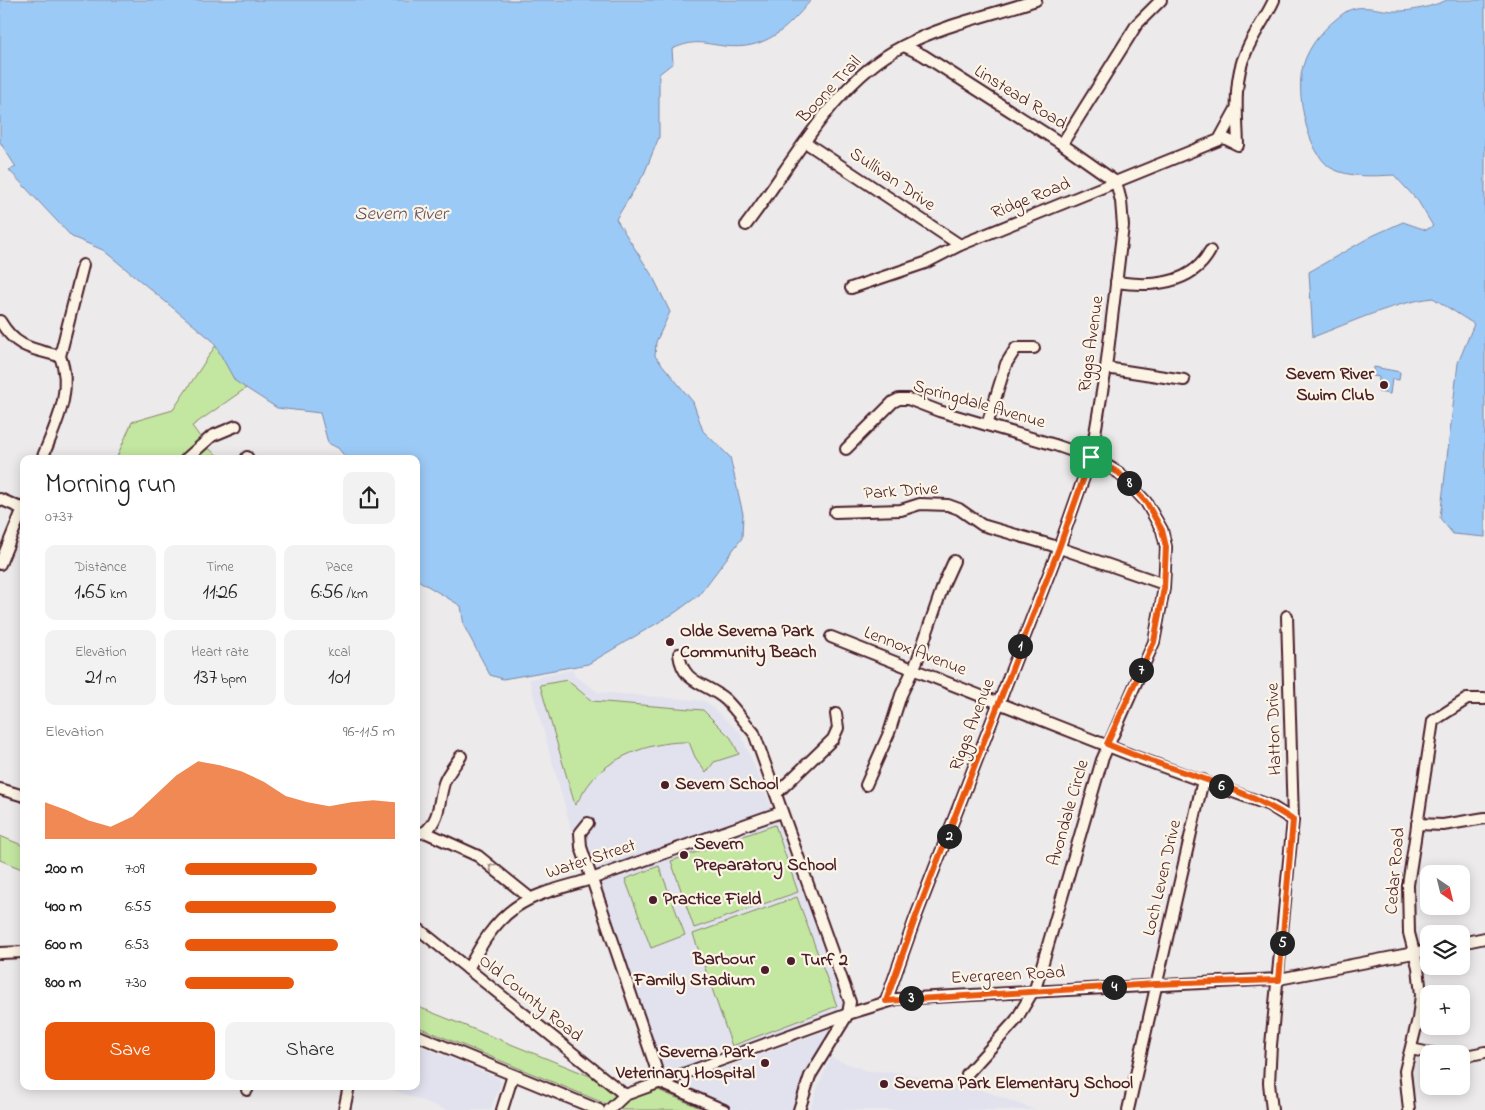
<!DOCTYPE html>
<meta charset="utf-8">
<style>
body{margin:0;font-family:"Indie Flower",sans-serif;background:#f2f2f2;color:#222;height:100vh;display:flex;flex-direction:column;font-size:19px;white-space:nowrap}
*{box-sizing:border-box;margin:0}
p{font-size:16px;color:#767676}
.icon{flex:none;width:28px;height:28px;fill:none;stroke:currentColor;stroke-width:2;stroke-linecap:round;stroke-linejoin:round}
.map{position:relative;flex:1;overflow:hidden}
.details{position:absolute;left:20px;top:455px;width:400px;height:635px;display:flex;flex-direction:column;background:#fff;border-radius:10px;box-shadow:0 2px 12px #0003}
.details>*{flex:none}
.needle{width:32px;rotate:145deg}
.controls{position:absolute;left:1420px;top:865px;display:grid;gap:10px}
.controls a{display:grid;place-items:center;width:50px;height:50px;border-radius:10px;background:#fff;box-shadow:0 2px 12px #0003;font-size:25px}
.pin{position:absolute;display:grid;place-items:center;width:42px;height:42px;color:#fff;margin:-21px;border-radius:10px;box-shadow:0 2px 8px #0006}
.km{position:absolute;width:25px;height:25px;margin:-12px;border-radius:50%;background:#222;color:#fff;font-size:14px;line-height:25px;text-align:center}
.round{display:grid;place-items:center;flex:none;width:52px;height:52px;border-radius:10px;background:#f2f2f2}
.summary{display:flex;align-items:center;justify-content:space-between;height:85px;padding:0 25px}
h1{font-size:28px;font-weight:600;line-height:38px}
.metrics{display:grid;grid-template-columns:repeat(3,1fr);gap:8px;height:85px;padding:5px 25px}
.metrics div{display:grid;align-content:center;border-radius:10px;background:#f2f2f2;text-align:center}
.metrics b{font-size:21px;font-weight:600}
.metrics small{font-size:14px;font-weight:400}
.metrics p{font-size:14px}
.chart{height:140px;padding:10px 25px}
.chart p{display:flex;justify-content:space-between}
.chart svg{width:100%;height:90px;margin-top:5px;fill:#ea580c;opacity:.7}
.action{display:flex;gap:10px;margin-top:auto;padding:10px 25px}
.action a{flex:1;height:58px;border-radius:10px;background:#ea580c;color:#fff;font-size:20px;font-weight:600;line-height:58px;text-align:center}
.action a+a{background:#f2f2f2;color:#222}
ul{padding:0 25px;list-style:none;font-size:16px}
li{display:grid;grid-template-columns:80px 60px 1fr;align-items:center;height:38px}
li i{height:12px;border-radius:6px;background:#ea580c}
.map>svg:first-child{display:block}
.built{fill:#e1e2ee}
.green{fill:#c3e7a1;stroke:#868366}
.water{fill:#9ccaf6;stroke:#7b86a5}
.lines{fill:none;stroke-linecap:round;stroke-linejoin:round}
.minor-casing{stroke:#4a1f2b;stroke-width:14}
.minor{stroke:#fcf5e5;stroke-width:10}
.oneway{stroke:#a38a88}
.route-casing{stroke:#fff;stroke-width:10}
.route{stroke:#ea580c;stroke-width:6}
.poi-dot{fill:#4a1f2b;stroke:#fcf5e5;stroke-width:2}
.labels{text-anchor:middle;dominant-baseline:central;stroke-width:4.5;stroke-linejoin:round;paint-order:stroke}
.street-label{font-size:18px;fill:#4a1f2b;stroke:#fcf5e5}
.poi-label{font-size:18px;font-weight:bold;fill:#4a1f2b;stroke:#fcf5e5;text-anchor:start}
.water-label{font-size:19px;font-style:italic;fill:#635268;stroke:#fcf5e5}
</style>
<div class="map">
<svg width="1485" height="1110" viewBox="0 0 1485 1110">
<rect width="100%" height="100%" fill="#eceaea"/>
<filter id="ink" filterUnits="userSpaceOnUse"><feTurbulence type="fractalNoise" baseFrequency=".02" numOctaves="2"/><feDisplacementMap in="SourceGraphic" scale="10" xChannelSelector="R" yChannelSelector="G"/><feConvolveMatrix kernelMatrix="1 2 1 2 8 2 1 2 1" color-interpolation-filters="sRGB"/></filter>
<g filter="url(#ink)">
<g class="built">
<polygon points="572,670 576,677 598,692 705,701 740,732 777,821 844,1008 841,1011 834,1014 832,1011 826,1016 655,1079 585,878 529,679"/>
<polygon points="833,1028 798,1110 731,1110 676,1086"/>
<polygon points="416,1044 498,1078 501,1083 490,1110 446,1110 383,1086 416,1086"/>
<polygon points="831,1058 868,1071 900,1072 951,1085 974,1087 1035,1110 810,1110 819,1084"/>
</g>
<g class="green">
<path d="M216 345 249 386 192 426C203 440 210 456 228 459H116L132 422 173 410Z"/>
<path d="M567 680 592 701 703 710 731 738 739 754 714 762 706 773 695 757 689 742C656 741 615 754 593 779 586 787 581 797 575 805L540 685Z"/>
<polygon points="775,825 798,892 694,928 671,861"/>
<polygon points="0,836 24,846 24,870 0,860"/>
<polygon points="659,866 685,935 651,948 625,879"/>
<polygon points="797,897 837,1006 732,1046 693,934"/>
<path d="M416 1006 590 1076C614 1093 629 1101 658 1090L705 1110H621L416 1026Z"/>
</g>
<g class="water">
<path d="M0 0H811C787 29 765 51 724 46 700 43 696 39 672 49L673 63 659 74V137L644 174 616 219 653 277 670 312 656 342 655 356 693 402 703 431 730 457 743 514 742 538 699 595 676 612 588 664 503 679 490 675 464 626 461 606 416 579V459H347L338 448 328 443 320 413 277 408 235 381 213 341 103 250 72 237 9 170 16 167 0 142Z"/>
<path d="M1447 0H1485V537L1453 534 1440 518 1458 363 1474 324 1433 298C1392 303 1352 322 1313 337L1309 272 1372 236 1403 222 1426 230 1433 226 1418 201 1394 175C1374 176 1349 178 1331 168 1307 153 1295 91 1303 66 1309 44 1326 26 1344 13 1360 2 1378 11 1395 11 1410 12 1434 6 1447 0Z"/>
<polygon points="1374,367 1400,372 1399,380 1392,379 1390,394 1378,392 1379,377 1373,376"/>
</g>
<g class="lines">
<defs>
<g id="minor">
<path d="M1222 137 1238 145C1237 114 1233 80 1246 52 1253 34 1266 18 1274 0"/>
<polyline points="805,142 960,245"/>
<polyline points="1062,144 1137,24 1161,0"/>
<path d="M746 225C792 165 834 81 903 46 945 24 992 15 1036 0"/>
<path d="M1116 282C1150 287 1192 285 1210 251"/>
<polyline points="851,288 925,263 960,245 1219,140 1236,109"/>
<path d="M0 321C16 348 32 349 60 356"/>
<polyline points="1106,368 1184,380"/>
<polyline points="987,425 1006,364 1016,348 1034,348"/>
<polyline points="846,449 893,402 899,399 908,399 939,411 1055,445 1098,460 1119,473 1146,502 1162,530 1166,547 1164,588 1154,642 1102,760 1036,986 1016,1020 967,1074"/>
<polyline points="247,457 248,459"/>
<path d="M42 459C55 425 74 392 60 356L83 265"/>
<polyline points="186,459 212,436 236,426"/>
<polyline points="0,499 23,509"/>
<polyline points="835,512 901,510 920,504 948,505 959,509 982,525 1051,545 1164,584"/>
<polyline points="0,564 24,506"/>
<polyline points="831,637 1136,757 1269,805 1293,820"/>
<path d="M679 654C683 685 706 682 726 700 736 710 745 723 754 733L850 1002 848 1014 810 1076 799 1110"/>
<polyline points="866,785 889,733 901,695 917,661 944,583 954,561"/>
<polyline points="0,789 24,796"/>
<polyline points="776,794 833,739 838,728 836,714"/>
<polyline points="588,823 580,833 581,847 661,1083 724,1110"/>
<polyline points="1417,824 1443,825 1485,818"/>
<path d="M425 832C441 818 438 802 444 783 447 774 455 765 461 756"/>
<polyline points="416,834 425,832 478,856 530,898"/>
<polyline points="416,927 625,1095"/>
<polyline points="1461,943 1485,938"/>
<polyline points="0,953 24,952"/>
<path d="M468 969C481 945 493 923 516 907 539 891 568 887 594 878 656 856 718 834 781 812"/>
<polyline points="886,1001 915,919 1059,548 1091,457 1106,368 1123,226 1121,201 1116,182 1062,144 923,55 904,46"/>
<polyline points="416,1035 599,1110"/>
<polyline points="1411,1049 1435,1054"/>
<polyline points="1461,1057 1485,1052"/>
<polyline points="247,1090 248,1086"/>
<polyline points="344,1110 349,1086"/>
<polyline points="502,1110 513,1075"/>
<polyline points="609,1110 625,1095 848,1014 897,999 1279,979 1429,950"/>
<polyline points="1128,1110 1203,780"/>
<polyline points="1272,1110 1269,1083 1271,1045 1293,820 1287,616"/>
<polyline points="1409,1110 1405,1071 1418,1019 1421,995 1418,967 1409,933 1408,885 1433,721 1467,699 1485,699"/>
</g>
</defs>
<use href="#minor" class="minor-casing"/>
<use href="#minor" class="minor"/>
</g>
<defs><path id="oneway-chevron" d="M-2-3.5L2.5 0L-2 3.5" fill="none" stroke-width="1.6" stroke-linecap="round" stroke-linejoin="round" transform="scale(1.25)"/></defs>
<use class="oneway" href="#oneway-chevron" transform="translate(492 867) rotate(-141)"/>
</g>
<g class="lines" filter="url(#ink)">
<defs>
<path id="route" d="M1091 457 1119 473 1134 489 1146 502 1162 530 1166 547 1164 588 1154 642 1107 744C1168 771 1237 783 1293 820L1279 980 1155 984 886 1001 915 919 1059 548Z"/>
</defs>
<use href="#route" class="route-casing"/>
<use href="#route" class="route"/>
</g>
<g class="poi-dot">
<circle cx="1384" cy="385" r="5"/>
<circle cx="670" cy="642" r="5"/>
<circle cx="665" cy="785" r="5"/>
<circle cx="684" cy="855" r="5"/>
<circle cx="653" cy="900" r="5"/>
<circle cx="791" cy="961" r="5"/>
<circle cx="765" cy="970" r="5"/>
<circle cx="765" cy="1063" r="5"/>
<circle cx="884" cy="1084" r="5"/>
</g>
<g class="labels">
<g class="street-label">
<text transform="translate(830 90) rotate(-47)">Boone Trail</text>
<text transform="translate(1020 98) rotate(32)">Linstead Road</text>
<text transform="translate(892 180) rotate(34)">Sullivan Drive</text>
<text transform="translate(1031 199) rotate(-22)">Ridge Road</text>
<text transform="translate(1092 344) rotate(-82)">Riggs Avenue</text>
<text transform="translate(979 405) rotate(16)">Springdale Avenue</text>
<text transform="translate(901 492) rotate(-4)">Park Drive</text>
<text transform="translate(915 652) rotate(21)">Lennox Avenue</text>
<text transform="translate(973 725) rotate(-69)">Riggs Avenue</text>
<text transform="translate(1275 729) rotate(-92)">Hatton Drive</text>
<text transform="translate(1069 813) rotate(-74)">Avondale Circle</text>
<text transform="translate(591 860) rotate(-18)">Water Street</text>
<text transform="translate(1396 871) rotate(-85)">Cedar Road</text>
<text transform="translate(1163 878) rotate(-77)">Loch Leven Drive</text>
<text transform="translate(1008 976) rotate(-3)">Evergreen Road</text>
<text transform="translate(530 999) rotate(39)">Old County Road</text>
</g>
<g class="poi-label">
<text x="1374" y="375" text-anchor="end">Severn River<tspan x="1374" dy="21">Swim Club</tspan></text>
<text x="680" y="632">Olde Severna Park<tspan x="680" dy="21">Community Beach</tspan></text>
<text x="675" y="785">Severn School</text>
<text x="694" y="845">Severn<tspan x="694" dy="21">Preparatory School</tspan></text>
<text x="663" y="900">Practice Field</text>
<text x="755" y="960" text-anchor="end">Barbour<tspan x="755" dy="21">Family Stadium</tspan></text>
<text x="801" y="961">Turf 2</text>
<text x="755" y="1053" text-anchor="end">Severna Park<tspan x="755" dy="21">Veterinary Hospital</tspan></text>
<text x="894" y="1084">Severna Park Elementary School</text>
</g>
<g class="water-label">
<text x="401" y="214">Severn River</text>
</g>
</g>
</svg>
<div class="controls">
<a><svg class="needle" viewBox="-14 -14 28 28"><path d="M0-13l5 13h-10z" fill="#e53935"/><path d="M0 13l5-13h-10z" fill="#767676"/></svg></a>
<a><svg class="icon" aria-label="layers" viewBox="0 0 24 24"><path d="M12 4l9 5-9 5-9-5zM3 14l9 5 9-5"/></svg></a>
<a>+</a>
<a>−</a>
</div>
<div class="pin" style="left:1091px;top:457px;background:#1e9e55"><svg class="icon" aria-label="arrive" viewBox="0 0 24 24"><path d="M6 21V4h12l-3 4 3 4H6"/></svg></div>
<b class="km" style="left:1020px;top:646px">1</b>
<b class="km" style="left:949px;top:836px">2</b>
<b class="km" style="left:911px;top:998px">3</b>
<b class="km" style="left:1114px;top:987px">4</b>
<b class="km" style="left:1282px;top:943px">5</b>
<b class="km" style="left:1221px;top:786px">6</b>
<b class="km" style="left:1141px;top:670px">7</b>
<b class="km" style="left:1129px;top:483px">8</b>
<section class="details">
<div class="summary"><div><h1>Morning run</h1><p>07:37</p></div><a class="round"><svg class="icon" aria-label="share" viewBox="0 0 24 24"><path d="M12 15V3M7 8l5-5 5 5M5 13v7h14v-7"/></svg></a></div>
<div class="metrics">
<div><p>Distance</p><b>1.65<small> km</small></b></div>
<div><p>Time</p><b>11:26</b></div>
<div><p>Pace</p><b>6:56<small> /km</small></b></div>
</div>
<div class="metrics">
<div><p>Elevation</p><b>21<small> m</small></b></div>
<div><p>Heart rate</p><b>137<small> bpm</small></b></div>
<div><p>kcal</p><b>101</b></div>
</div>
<div class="chart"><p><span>Elevation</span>96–115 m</p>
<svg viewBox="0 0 160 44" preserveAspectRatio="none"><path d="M0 44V26L10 30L20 35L30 38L40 33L50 23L60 13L70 6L80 8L90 11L100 16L110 23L120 26L130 28L140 26L150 25L160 26V44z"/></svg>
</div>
<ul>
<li><b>200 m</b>7:09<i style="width:63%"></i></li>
<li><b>400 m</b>6:55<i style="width:72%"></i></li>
<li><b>600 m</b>6:53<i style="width:73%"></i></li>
<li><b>800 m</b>7:30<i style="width:52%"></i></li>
</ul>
<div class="action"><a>Save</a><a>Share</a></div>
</section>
</div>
